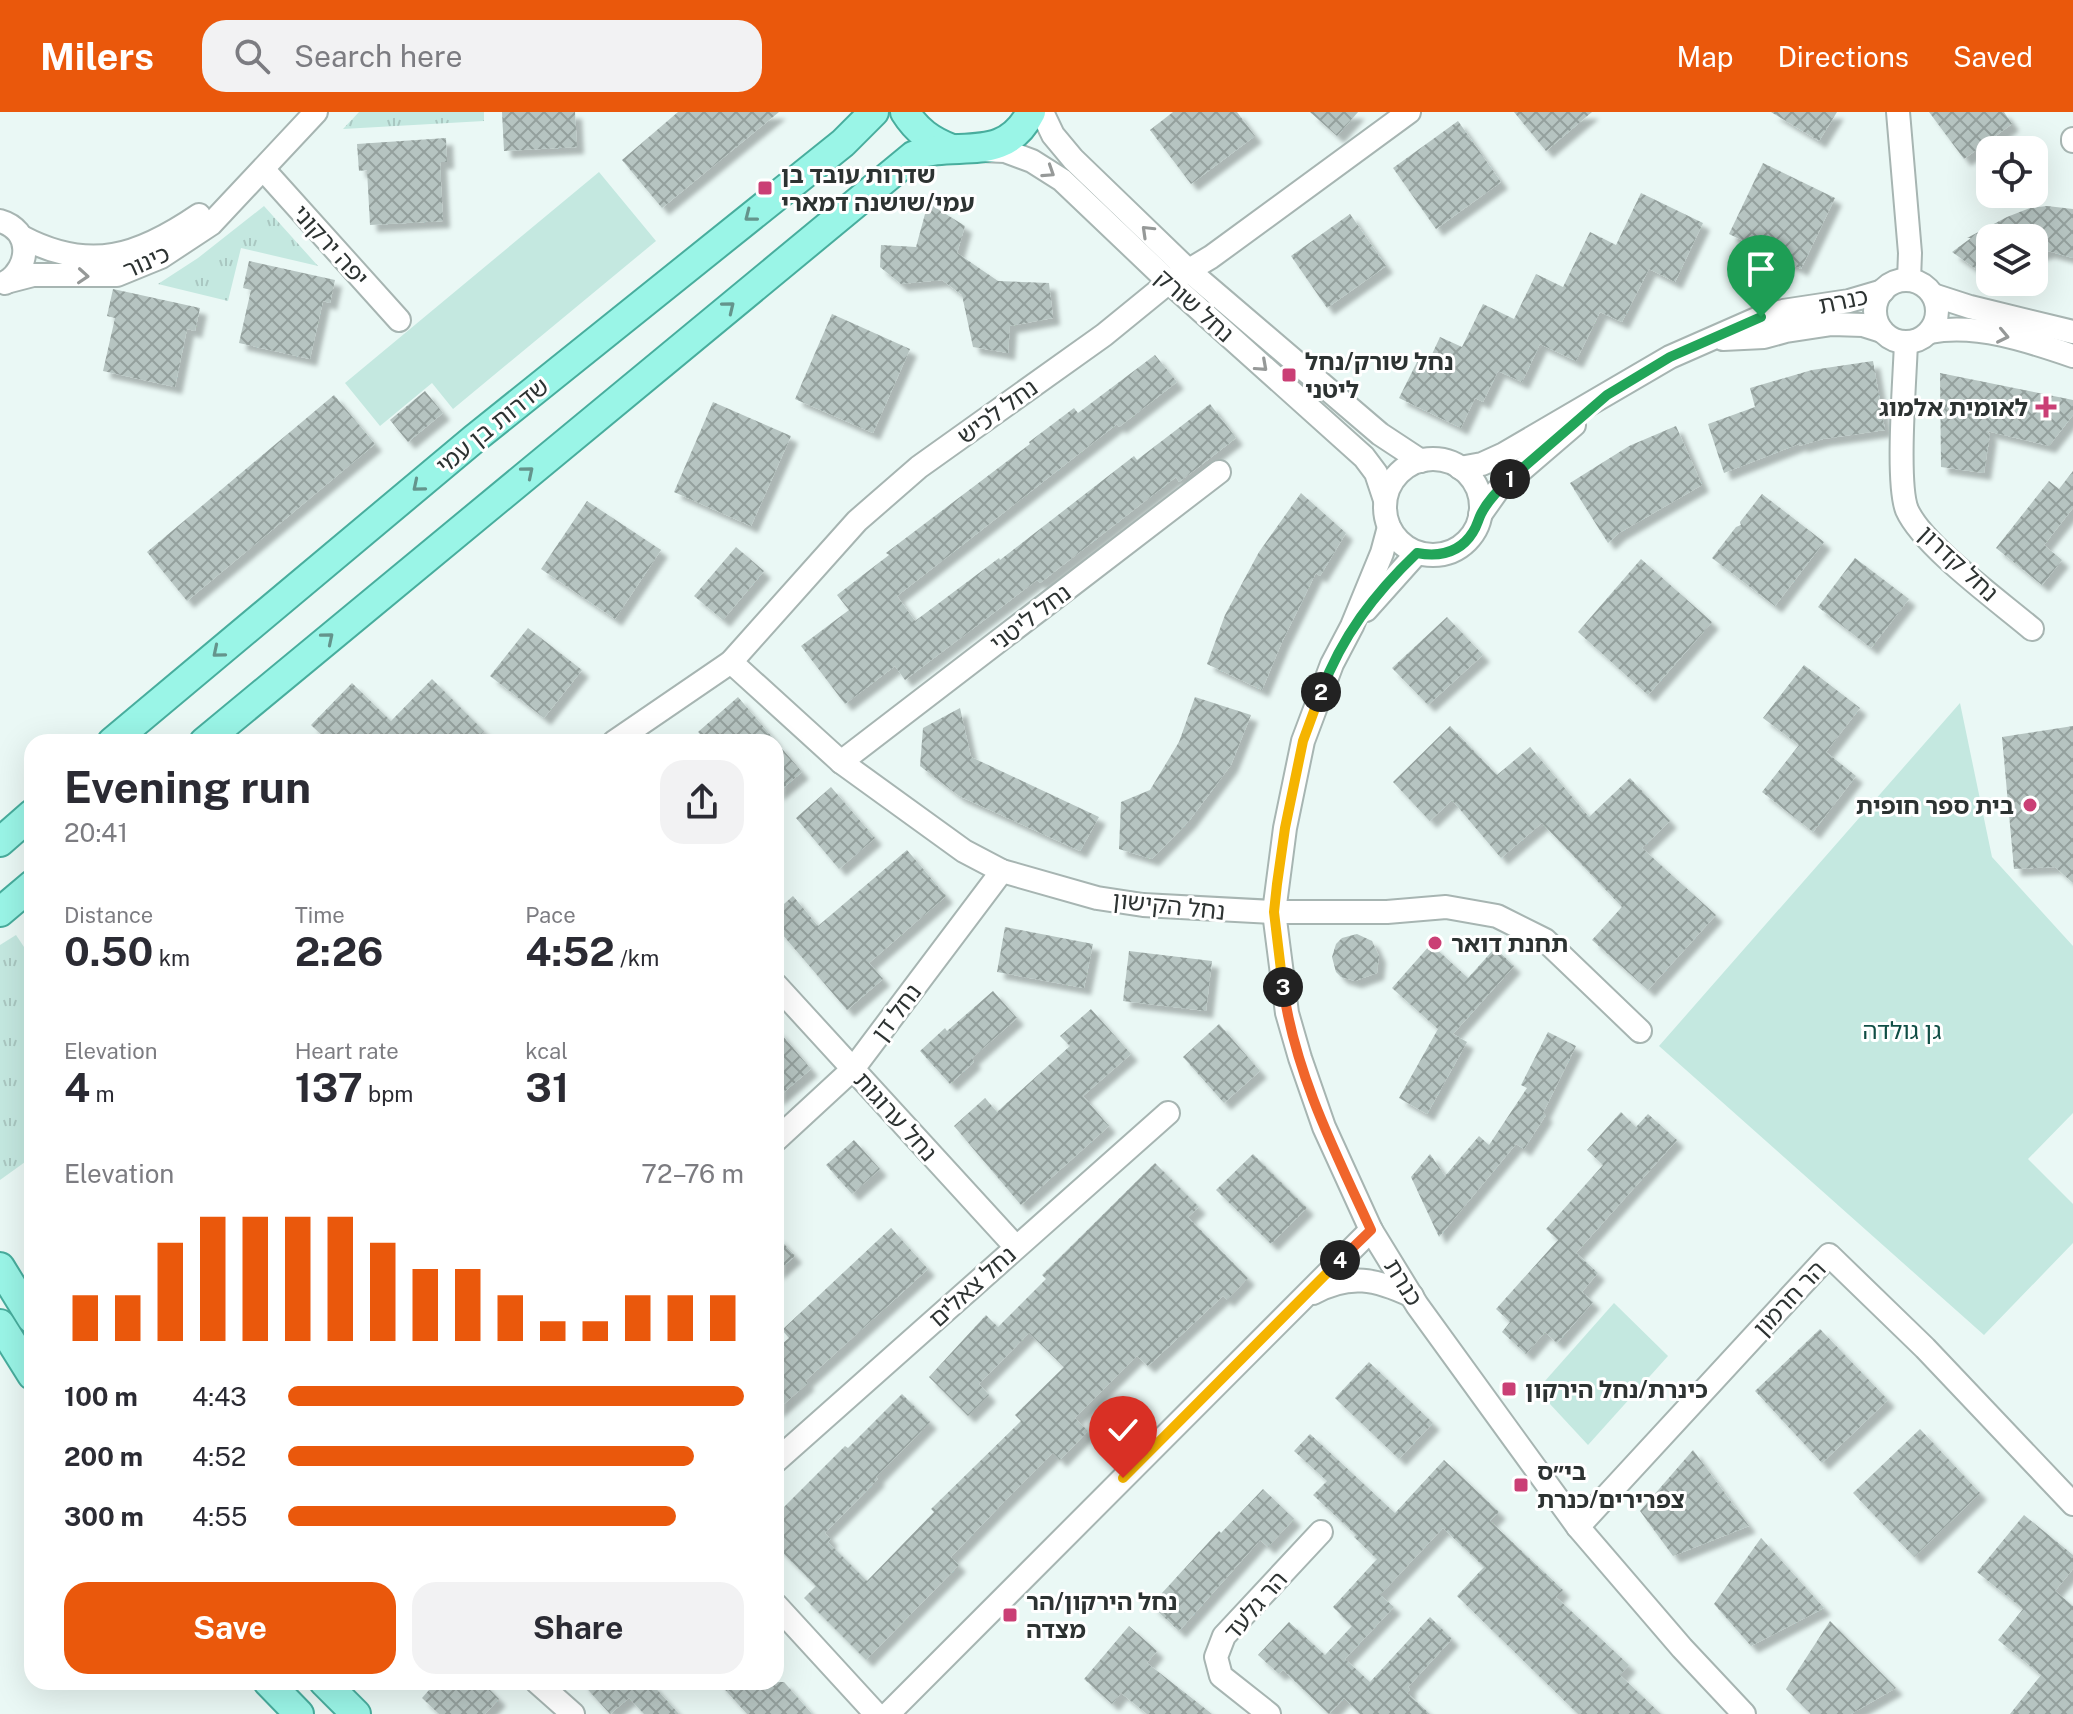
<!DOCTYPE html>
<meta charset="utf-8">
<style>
body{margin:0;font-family:"Public Sans","Noto Sans Hebrew",sans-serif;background:#f2f2f3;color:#2b2b33;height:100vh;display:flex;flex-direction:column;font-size:30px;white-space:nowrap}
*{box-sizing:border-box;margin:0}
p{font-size:26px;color:#7c7c81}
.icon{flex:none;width:44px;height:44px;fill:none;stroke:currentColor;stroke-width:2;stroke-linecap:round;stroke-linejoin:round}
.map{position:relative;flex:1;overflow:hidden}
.drawer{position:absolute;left:24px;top:622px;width:760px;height:956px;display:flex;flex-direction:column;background:#fff;border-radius:24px;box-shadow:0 8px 32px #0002}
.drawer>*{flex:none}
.tools{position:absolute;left:1976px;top:24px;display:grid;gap:16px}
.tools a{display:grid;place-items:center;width:72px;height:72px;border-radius:16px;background:#fff;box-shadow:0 8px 32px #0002;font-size:40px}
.pin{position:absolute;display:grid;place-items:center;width:68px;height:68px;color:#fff;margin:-82px -34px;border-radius:50% 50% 50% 0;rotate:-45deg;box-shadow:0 0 8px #0007}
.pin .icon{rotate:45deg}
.km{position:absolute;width:40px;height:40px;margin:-20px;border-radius:50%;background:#222;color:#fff;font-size:22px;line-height:40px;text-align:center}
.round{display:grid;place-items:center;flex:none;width:84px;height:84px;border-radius:24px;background:#f2f2f3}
.summary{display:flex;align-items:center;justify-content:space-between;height:136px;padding:0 40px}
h1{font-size:44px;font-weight:700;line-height:60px}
.figures{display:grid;grid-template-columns:repeat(3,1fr);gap:12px;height:136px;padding:8px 40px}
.figures div{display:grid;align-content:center}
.figures b{font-size:40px;font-weight:700}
.figures small{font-size:22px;font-weight:400}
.figures p{font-size:22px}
.chart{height:224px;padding:16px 40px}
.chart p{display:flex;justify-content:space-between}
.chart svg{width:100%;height:144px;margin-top:8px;stroke:#ea580c;stroke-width:6}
.button{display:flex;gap:16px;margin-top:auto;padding:16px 40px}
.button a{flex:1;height:92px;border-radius:24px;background:#ea580c;color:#fff;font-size:32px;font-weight:700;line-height:92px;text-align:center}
.button a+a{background:#f2f2f3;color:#2b2b33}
ul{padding:0 40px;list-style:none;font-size:26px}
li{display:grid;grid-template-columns:128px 96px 1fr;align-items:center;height:60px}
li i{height:20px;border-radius:10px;background:#ea580c}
header{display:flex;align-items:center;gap:48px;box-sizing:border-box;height:112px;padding:0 40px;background:#ea580c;color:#fff}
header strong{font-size:38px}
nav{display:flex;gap:44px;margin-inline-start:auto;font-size:28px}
.search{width:560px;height:72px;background:#f2f2f3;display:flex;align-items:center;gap:20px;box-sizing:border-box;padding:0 28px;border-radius:24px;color:#7c7c81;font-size:30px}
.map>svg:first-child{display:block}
.green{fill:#c4e8e0}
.park{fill:url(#park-tufts)}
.building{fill:url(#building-cross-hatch);filter:url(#shadow)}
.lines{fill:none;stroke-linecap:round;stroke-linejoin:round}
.minor-casing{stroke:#a7b5b2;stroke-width:26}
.major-casing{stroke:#48ad9d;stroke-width:32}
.minor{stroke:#fff;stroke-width:22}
.major{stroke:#9af5e7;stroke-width:28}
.oneway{stroke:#969998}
.oneway2{stroke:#64948c}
.split-1-casing{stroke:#fff;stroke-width:16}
.split-2-casing{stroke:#fff;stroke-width:16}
.split-3-casing{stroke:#fff;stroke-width:16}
.split-4-casing{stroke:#fff;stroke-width:16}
.split-5-casing{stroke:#fff;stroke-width:16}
.split-1{stroke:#22a559;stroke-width:10}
.split-2{stroke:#22a559;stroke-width:10}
.split-3{stroke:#f5b400;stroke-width:10}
.split-4{stroke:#f0652b;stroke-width:10}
.split-5{stroke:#f5b400;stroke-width:10}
.poi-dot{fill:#ca3f75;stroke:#fff;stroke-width:3}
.labels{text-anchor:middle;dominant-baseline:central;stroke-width:6;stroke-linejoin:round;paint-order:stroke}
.poi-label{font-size:24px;font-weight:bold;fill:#2d3332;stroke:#fff;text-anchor:start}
.street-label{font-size:24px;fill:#2d3332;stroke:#fff}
.park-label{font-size:24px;fill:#104e45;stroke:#fff}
</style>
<header>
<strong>Milers</strong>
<div class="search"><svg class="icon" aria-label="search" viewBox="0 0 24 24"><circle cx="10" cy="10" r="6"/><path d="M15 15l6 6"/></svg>Search here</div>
<nav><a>Map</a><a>Directions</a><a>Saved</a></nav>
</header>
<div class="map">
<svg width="2073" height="1602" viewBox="0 0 2073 1602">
<defs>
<pattern id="park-tufts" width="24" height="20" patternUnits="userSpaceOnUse" patternTransform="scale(2)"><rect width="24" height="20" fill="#c4e8e0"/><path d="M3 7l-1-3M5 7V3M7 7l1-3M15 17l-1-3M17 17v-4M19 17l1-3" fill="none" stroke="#a9c7c1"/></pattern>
<pattern id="building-cross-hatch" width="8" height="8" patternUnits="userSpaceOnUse" patternTransform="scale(2)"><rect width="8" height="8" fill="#b6c4c1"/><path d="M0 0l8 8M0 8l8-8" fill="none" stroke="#94a09d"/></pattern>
<filter id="shadow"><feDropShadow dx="7" dy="7" stdDeviation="2" flood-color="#0004"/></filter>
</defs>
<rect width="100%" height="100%" fill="#eaf8f5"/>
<g class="green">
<polygon points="599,60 656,129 453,297 432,271 380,314 345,271"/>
<polygon points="1960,591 1992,745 2073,834 2073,1001 2028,1047 2073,1092 2073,1131 1984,1223 1659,934"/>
<polygon points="1614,1191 1668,1244 1588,1333 1537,1278"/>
</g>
<g class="park">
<polygon points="359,0 484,0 484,9 343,17"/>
<polygon points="264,94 318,154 241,136 228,189 158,172 198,146"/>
<polygon points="16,823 32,847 32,1045 0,1068 0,833"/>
</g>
<g class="building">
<polygon points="502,0 575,0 577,35 504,39"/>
<polygon points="678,0 779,0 662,96 622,48"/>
<polygon points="1173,0 1237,0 1255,24 1191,72 1150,18"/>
<polygon points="1310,0 1358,0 1337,24"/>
<polygon points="1514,0 1592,0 1546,39"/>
<polygon points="1771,0 1837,0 1819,29"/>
<polygon points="1929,0 2004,0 2012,12 1964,47"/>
<polygon points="1458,9 1501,70 1436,117 1393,56"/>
<polygon points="446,26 447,50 440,50 443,109 370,113 367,58 359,59 357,32"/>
<polygon points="1763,51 1835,86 1801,157 1729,122"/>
<polygon points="1641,81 1703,111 1675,170 1649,157 1622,210 1600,200 1576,249 1540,232 1522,270 1498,259 1483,290 1475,286 1461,316 1399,286 1417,250 1426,255 1440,225 1462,235 1483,192 1514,207 1536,162 1563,175 1590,120 1616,133"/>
<polygon points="928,91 965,114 957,141 998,169 1049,171 1053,206 1010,214 1008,241 973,235 962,183 942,168 901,172 880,155 881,133 916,135"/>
<polygon points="2047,94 2073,97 2073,146 2048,139 2034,143 2034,126 1990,126 1990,167 1952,140 1971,126 1967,126 2007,105 2030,96"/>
<polygon points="1350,102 1386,154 1327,196 1291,144"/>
<polygon points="249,149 335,168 330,191 323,189 310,247 239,231 251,178 243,176"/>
<polygon points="113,177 200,196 195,219 187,217 175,275 103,259 115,206 107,204"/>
<polygon points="832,202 910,237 873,321 795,287"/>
<polygon points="1155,243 1177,270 1119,315 1117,312 897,484 915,509 999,446 1000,448 1134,344 1137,348 1210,292 1236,326 1179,370 1176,365 1040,471 1037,468 905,568 895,554 845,592 801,534 849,498 837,483 889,443 886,441 1030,332 1029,330 1074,296 1078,301"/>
<polygon points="1873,249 1885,318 1823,327 1799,334 1801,331 1724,361 1708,312 1755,295 1750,276 1812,258"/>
<polygon points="1940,261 2073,288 2073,303 2049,334 1987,319 1990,322 1984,361 1941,355"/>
<polygon points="425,279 443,301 408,330 390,308"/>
<polygon points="334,283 375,332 187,489 147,440"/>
<polygon points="713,290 791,324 751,414 674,380"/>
<polygon points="1676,314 1702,373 1619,421 1608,431 1570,371 1629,334"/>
<polygon points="2073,359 2073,396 2044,433 2062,448 2042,473 1996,436 2049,369 2059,377"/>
<polygon points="1301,381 1346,421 1320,464 1316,461 1282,530 1262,578 1207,552 1225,503 1259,440"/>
<polygon points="1762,382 1824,430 1775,494 1712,446 1736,415 1741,413 1740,410"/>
<polygon points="587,389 661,438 615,507 541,457"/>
<polygon points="736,435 764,459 723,508 694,484"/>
<polygon points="1855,446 1909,487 1871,536 1818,495"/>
<polygon points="1641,447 1712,510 1648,583 1578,520"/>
<polygon points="1447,505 1483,543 1428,593 1392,556"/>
<polygon points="528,516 582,558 544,606 490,564"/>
<polygon points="1804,553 1860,596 1826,640 1856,664 1813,720 1762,680 1799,633 1763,606"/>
<polygon points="432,567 484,619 474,630 329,630 311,613 352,571 391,609"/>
<polygon points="738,585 802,660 776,682 776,630 707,630 698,620"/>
<polygon points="1195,585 1251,603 1231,653 1189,709 1152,747 1119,737 1121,690 1150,678 1179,630"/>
<polygon points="960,596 971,645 1099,705 1080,739 959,684 920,654 923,616"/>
<polygon points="1450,614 1497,663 1530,635 1589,705 1630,666 1670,709 1642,736 1716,803 1648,878 1592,828 1622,795 1542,711 1501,746 1452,688 1430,709 1393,670"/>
<polygon points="2073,614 2073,771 2055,755 2014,757 2002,625"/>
<polygon points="831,675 875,726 839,757 796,706"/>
<polygon points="907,738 946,784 869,851 883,867 847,898 776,815 776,799 793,784 818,814"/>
<polygon points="1005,815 1093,832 1084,876 997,860"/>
<polygon points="1357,822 1372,829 1379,844 1377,861 1355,869 1341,865 1336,860 1332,845 1336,832 1342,826"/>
<polygon points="1431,832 1468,866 1495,836 1514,854 1453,922 1467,930 1427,1002 1399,986 1438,917 1392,876"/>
<polygon points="1129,839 1212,849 1206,899 1123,889"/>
<polygon points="993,879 1017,906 972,946 974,950 950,972 920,939 945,916 947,919"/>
<polygon points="1091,897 1131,942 1083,984 1109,1014 1021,1093 954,1014 985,986 997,1000 1070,934 1060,924"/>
<polygon points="1219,912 1260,959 1224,991 1183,945"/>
<polygon points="776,916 811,957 776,987"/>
<polygon points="1548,920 1576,934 1543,1001 1546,1003 1524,1037 1516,1032 1439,1125 1411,1065 1430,1042 1445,1064 1479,1024 1489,1033 1527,976 1521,973"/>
<polygon points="1621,1000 1636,1015 1648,1002 1677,1028 1576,1141 1598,1161 1582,1180 1593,1190 1557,1231 1545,1220 1526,1242 1502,1220 1510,1210 1496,1197 1558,1128 1546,1117 1603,1053 1587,1038"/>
<polygon points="854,1028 880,1057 852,1082 826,1053"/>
<polygon points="1253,1042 1307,1096 1271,1132 1216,1078"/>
<polygon points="1155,1051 1199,1095 1188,1105 1248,1166 1227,1188 1223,1184 1148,1254 1137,1244 1075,1306 1088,1319 1060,1348 1053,1341 1001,1393 951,1445 959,1453 866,1548 804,1486 816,1474 776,1434 776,1403 845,1334 848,1336 902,1282 930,1310 876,1365 878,1367 825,1421 831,1427 828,1430 867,1469 934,1400 931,1397 1021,1309 1015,1303 1064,1255 1029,1221 979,1272 989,1283 968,1304 929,1265 986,1203 998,1215 1046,1167 1042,1163"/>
<polygon points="891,1116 928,1157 805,1269 808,1271 776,1299 776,1237 789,1226 782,1218"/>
<polygon points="776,1123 795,1144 776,1161"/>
<polygon points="1820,1217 1888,1288 1822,1351 1755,1279"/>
<polygon points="1369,1250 1433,1311 1399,1347 1335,1286"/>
<polygon points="1920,1317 1980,1381 1914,1445 1853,1381"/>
<polygon points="1310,1322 1395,1401 1444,1348 1499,1400 1490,1409 1563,1478 1556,1485 1629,1553 1620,1563 1661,1602 1578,1602 1457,1484 1484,1455 1443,1416 1380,1483 1394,1495 1345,1547 1370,1570 1430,1505 1452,1527 1408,1575 1410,1578 1407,1581 1430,1602 1360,1602 1344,1586 1329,1602 1283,1558 1279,1562 1258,1543 1289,1510 1325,1543 1352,1514 1333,1495 1377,1447 1354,1425 1356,1423 1313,1383 1327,1369 1294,1339"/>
<polygon points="1693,1338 1749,1414 1673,1444 1640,1399"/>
<polygon points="1263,1377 1294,1407 1268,1435 1260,1428 1179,1519 1151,1493 1219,1419 1221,1421"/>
<polygon points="2024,1403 2073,1443 2073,1457 2055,1479 2073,1494 2073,1602 2010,1602 2041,1563 1998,1528 2023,1497 1977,1460"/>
<polygon points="1761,1426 1824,1496 1751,1534 1714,1492"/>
<polygon points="1830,1509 1896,1576 1851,1602 1811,1602 1786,1577"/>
<polygon points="1129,1514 1157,1539 1147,1551 1212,1602 1147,1602 1121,1581 1112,1592 1084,1567"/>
<polygon points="436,1570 482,1570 499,1587 485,1602 439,1602 422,1586"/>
<polygon points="581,1570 650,1570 679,1602 644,1602 629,1586 610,1602"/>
<polygon points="718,1570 784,1570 812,1602 747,1602"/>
</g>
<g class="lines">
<defs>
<g id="minor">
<polyline points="1042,0 1053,23 1073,47 1187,157 1380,322 1421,349"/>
<polyline points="1898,0 1910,141 1909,168"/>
<polyline points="2073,27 2073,29"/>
<polyline points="981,38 1005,39 1032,49 1062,68 1169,170 1364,345 1376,361 1385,388"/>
<polyline points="264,58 399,208"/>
<path d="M0 109C32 118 31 155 5 171"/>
<path d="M22 125C90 161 139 144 199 103"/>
<circle cx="1906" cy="199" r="31"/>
<polyline points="6,170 33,163 117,163 161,145 211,112 316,0"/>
<polyline points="1933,183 1970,195 2073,220"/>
<path d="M1930 220C1977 211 2029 229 2073 244"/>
<polyline points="1723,227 1764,225 1786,219 1832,212 1863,213 1882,219"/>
<path d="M1906 230C1905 264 1896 371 1907 398 1923 434 1999 489 2032 517"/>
<circle cx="1433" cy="395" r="48"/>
<polyline points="1460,356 1482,352 1504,342 1670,245 1761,205 1783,199 1849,189 1883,179"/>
<polyline points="1480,403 1497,379 1574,313"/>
<polyline points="1389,415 1382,441 1352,514 1332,552 1303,629 1285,716 1274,800 1287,901 1300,946 1324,1015 1371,1118 1417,1193 1578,1415 1682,1536 1744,1602"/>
<polyline points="1366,498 1417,441"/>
<polyline points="731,550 841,650 964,739 1002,759 1097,786 1143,793 1274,800 1387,800 1446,795 1497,804 1545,828 1640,919"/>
<polyline points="614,630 731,550 857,409 919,355 1104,223 1169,170 1211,145 1409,0"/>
<polyline points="841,650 1219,360"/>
<polyline points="776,873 1016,1135"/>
<polyline points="776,1028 853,957 1002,759"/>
<path d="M1313 1181C1350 1161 1376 1167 1412 1184"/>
<polyline points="776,1349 1168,1001"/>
<polyline points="1578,1415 1829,1143 1925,1236 2073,1392"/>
<polyline points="776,1493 876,1602"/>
<polyline points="537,1570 573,1602"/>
<polyline points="888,1602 1371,1118"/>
<polyline points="1269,1602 1221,1564 1216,1545 1224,1524 1321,1420"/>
</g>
<g id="major">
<path d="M905 0C917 19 931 29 952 37"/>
<polyline points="112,630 474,327 843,31 874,0"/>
<path d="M204 630 913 44C956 27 1004 54 1031 0"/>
<polyline points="0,730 32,702"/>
<polyline points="0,800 32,773"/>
<polyline points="0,1155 32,1207"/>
<polyline points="0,1212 32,1263"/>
<polyline points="268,1570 299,1602"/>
<polyline points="324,1570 356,1602"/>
</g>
</defs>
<use href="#minor" class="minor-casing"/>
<use href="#major" class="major-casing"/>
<use href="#minor" class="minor"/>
<use href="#major" class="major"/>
</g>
<defs><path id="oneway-chevron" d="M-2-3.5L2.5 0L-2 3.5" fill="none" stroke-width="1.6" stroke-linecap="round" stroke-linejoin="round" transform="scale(2)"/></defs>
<g class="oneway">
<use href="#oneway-chevron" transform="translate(1049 60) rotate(33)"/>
<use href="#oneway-chevron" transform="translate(1147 119) rotate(-136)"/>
<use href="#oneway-chevron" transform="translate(83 164) rotate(4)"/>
<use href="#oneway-chevron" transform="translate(2003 224) rotate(12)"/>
<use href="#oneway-chevron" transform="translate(1262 254) rotate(42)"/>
</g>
<g class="oneway2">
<use href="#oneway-chevron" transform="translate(750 104) rotate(142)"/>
<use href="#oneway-chevron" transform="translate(729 195) rotate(-39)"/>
<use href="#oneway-chevron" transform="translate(528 360) rotate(-40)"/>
<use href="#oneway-chevron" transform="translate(418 374) rotate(140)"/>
<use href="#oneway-chevron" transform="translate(328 526) rotate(-40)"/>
<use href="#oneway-chevron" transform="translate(218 540) rotate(140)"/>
</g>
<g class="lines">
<defs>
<polyline id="split-1" points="1510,367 1607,283 1670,245 1761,205"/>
<path id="split-2" d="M1321 580C1342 524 1374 482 1417 441 1439 445 1460 441 1473 420 1477 414 1478 408 1481 402 1488 388 1499 377 1510 367"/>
<polyline id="split-3" points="1283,875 1274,800 1277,772 1285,716 1303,629 1321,580"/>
<path id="split-4" d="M1283 875C1295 961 1335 1040 1371 1118L1340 1148"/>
<polyline id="split-5" points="1123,1366 1340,1148"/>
</defs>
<use href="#split-1" class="split-1-casing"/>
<use href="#split-2" class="split-2-casing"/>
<use href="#split-3" class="split-3-casing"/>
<use href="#split-4" class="split-4-casing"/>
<use href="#split-5" class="split-5-casing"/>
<use href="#split-1" class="split-1"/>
<use href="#split-2" class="split-2"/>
<use href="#split-3" class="split-3"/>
<use href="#split-4" class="split-4"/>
<use href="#split-5" class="split-5"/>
</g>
<g class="poi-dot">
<rect x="757" y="68" width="16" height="16" rx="4"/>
<rect x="1281" y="255" width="16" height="16" rx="4"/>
<path d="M2042 283h8v8h8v8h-8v8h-8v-8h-8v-8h8z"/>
<circle cx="2030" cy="693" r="8"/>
<circle cx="1435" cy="831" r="8"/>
<rect x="1501" y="1269" width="16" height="16" rx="4"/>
<rect x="1513" y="1365" width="16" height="16" rx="4"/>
<rect x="1002" y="1495" width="16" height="16" rx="4"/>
</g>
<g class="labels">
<g class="poi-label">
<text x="781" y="62">שדרות עובד בן<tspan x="781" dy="28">עמי/שושנה דמארי</tspan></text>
<text x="1305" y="249">נחל שורק/נחל<tspan x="1305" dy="28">ליטני</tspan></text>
<text x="2028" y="295" text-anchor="end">לאומית אלמוג</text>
<text x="2014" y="693" text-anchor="end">בית ספר חופית</text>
<text x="1451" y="831">תחנת דואר</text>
<text x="1525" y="1277">כינרת/נחל הירקון</text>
<text x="1537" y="1359">בי״ס<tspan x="1537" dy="28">צפרירים/כנרת</tspan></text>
<text x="1026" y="1489">נחל הירקון/הר<tspan x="1026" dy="28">מצדה</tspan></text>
</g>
<g class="street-label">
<text transform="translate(331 133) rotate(48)">יפה ירקוני</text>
<text transform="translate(146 149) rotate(-24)">כינור</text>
<text transform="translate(1843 188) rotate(-12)">כנרת</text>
<text transform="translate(1195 193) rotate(42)">נחל שורק</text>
<text transform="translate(997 299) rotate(-36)">נחל לכיש</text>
<text transform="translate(492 313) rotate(-39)">שדרות בן עמי</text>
<text transform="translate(1959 451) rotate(43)">נחל קדרון</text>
<text transform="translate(1030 505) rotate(-37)">נחל ליטני</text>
<text transform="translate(1169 793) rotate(6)">נחל הקישון</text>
<text transform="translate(896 900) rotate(-53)">נחל דן</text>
<text transform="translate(896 1004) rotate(48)">נחל ערוגות</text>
<text transform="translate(1404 1170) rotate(58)">כנרת</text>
<text transform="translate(972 1174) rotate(-42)">נחל צאלים</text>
<text transform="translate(1789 1186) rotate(-47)">הר חרמון</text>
<text transform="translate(1255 1493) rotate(-49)">הר גלעד</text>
</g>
<g class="park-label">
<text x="1902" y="918">גן גולדה</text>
</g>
</g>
</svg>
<div class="tools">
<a><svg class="icon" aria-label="locate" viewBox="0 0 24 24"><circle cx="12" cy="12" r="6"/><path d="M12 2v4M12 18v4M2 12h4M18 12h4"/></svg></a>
<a><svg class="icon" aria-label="layers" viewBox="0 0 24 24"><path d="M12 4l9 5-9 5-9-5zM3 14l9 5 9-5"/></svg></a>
</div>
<div class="pin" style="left:1761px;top:205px;background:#1e9e55"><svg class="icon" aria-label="arrive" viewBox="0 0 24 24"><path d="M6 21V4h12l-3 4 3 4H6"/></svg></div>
<div class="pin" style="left:1123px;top:1366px;background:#d93025"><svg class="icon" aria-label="check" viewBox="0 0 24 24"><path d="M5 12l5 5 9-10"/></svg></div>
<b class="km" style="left:1510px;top:367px">1</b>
<b class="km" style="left:1321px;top:580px">2</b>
<b class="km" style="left:1283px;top:875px">3</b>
<b class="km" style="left:1340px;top:1148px">4</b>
<section class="drawer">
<div class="summary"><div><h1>Evening run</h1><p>20:41</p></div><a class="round"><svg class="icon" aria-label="share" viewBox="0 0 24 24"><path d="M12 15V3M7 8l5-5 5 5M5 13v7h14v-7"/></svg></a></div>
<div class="figures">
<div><p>Distance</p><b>0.50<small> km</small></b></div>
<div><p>Time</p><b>2:26</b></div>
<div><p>Pace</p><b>4:52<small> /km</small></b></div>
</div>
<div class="figures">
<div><p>Elevation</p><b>4<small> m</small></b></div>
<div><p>Heart rate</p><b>137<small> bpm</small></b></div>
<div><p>kcal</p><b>31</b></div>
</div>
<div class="chart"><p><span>Elevation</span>72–76 m</p>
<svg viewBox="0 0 160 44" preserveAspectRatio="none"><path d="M5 44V30M15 44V30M25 44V14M35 44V6M45 44V6M55 44V6M65 44V6M75 44V14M85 44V22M95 44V22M105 44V30M115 44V38M125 44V38M135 44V30M145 44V30M155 44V30"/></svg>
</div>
<ul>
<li><b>100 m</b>4:43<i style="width:100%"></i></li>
<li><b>200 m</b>4:52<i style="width:89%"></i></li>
<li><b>300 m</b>4:55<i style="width:85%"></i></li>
</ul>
<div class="button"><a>Save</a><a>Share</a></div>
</section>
</div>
